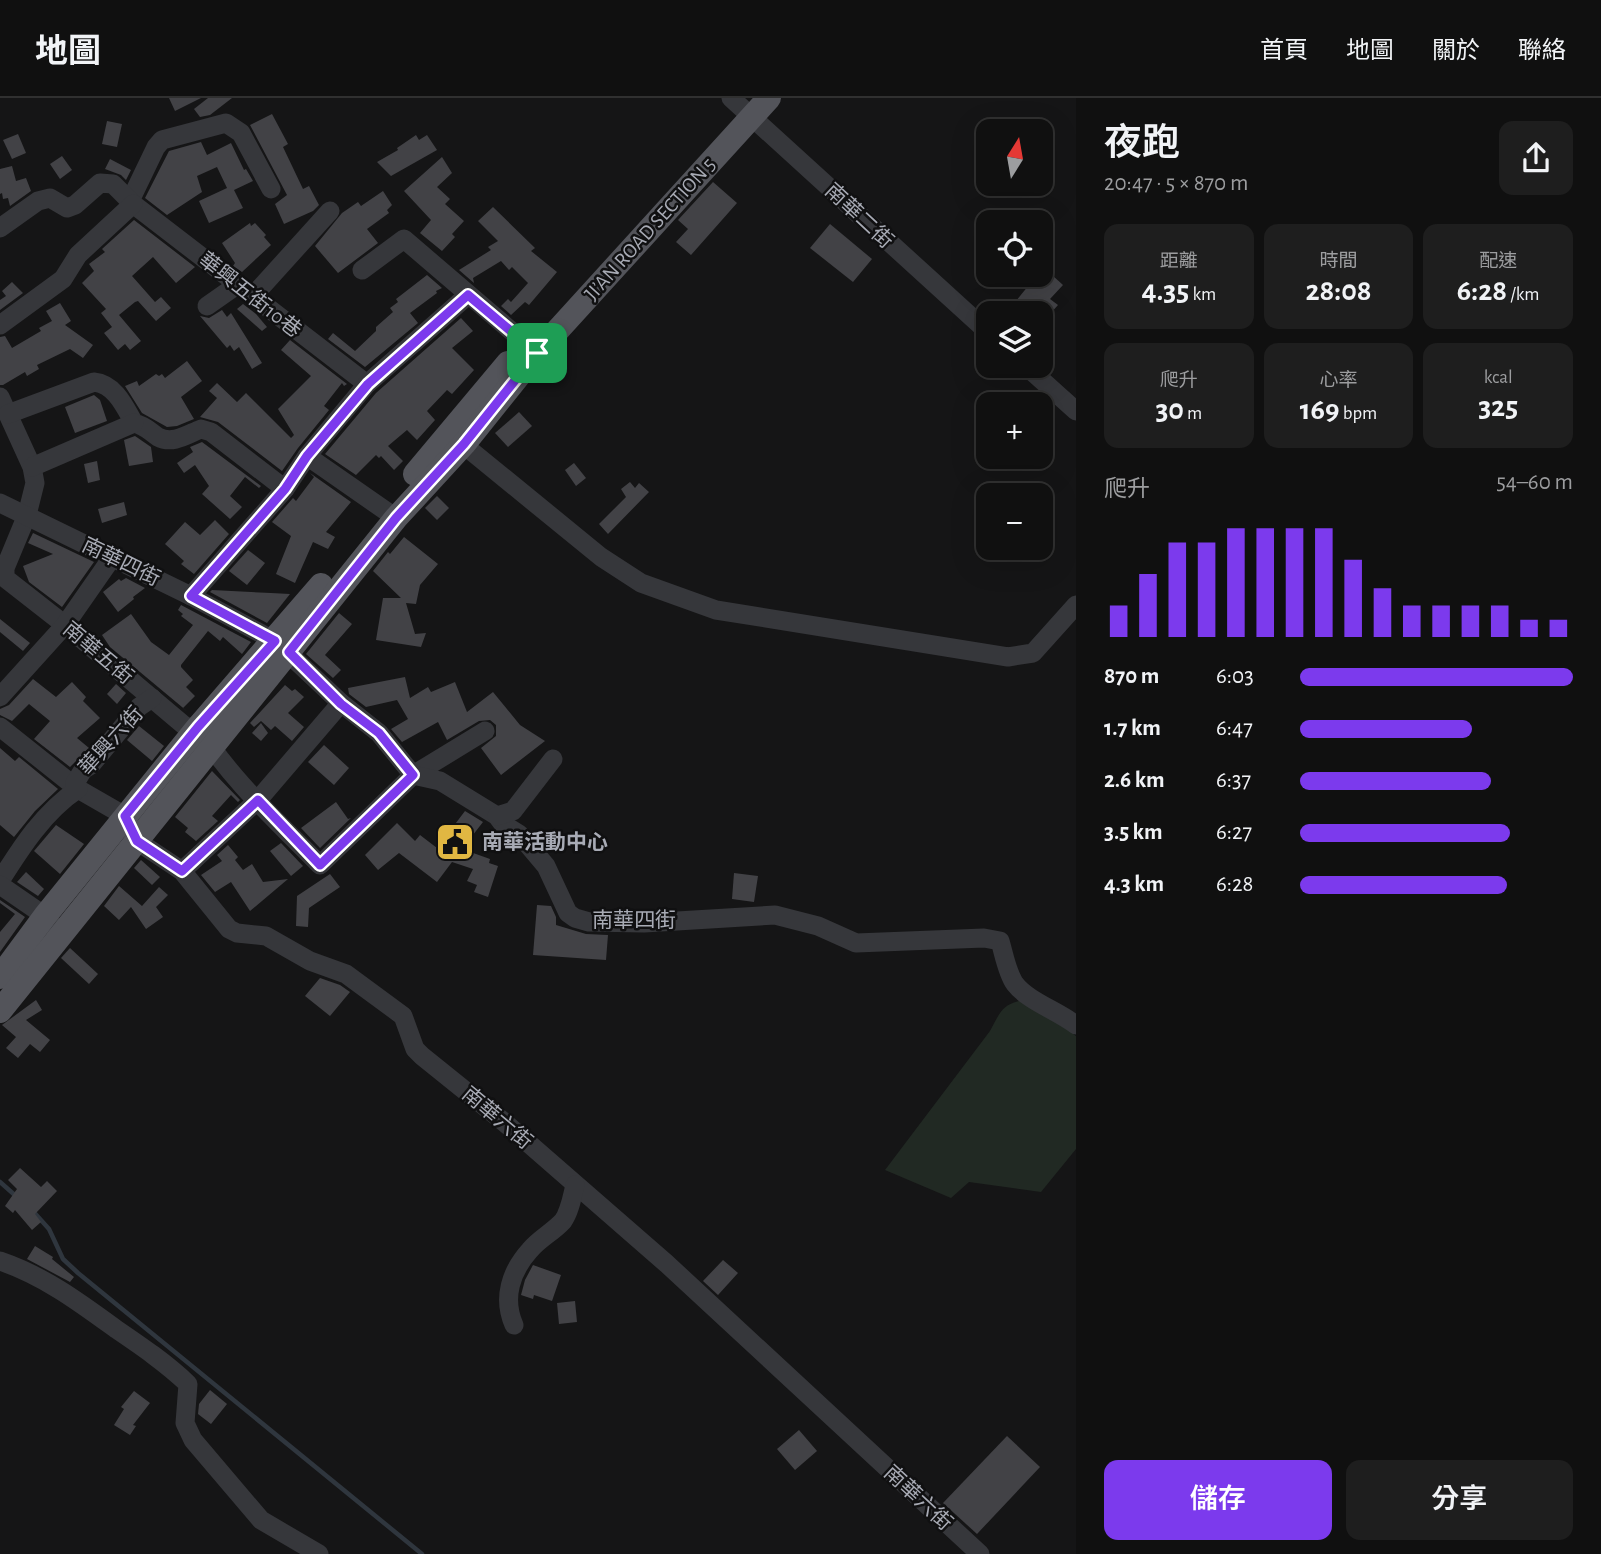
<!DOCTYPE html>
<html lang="zh-TW">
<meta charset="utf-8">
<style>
body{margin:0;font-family:"Alegreya Sans","Noto Sans TC",sans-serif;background:#1e1e1e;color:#f1f3f6;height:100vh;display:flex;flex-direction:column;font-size:26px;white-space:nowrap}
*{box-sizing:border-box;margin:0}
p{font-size:23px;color:#9c9d9f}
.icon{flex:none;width:38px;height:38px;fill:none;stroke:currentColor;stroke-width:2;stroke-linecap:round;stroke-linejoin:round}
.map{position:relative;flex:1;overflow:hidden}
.details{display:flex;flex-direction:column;background:#101010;width:525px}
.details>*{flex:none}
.needle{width:46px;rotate:11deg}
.fabs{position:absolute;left:976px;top:21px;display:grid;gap:14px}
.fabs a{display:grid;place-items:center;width:77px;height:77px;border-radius:14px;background:#101010;box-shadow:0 7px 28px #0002,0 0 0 2px #303030;font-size:35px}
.pin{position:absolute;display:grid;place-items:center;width:60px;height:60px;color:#fff;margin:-30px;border-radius:14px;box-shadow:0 4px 10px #0006}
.round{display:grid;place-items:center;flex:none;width:74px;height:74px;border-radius:14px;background:#1e1e1e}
.head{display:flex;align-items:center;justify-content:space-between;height:119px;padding:0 28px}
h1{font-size:38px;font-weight:600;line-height:52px}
.metrics{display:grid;grid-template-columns:repeat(3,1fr);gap:10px;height:119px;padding:7px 28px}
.metrics div{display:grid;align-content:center;border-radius:14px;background:#1e1e1e;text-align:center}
.metrics b{font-size:30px;font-weight:600}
.metrics small{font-size:19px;font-weight:400}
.metrics p{font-size:19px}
.chart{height:196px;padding:14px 28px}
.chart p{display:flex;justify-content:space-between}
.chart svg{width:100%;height:126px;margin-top:7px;stroke:#7c3aed;stroke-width:6}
.cta{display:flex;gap:14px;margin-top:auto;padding:14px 28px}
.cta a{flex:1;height:80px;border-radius:14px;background:#7c3aed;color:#fff;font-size:28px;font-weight:600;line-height:80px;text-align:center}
.cta a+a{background:#1e1e1e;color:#f1f3f6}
ul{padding:0 28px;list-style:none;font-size:23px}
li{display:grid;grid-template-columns:112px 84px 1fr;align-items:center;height:52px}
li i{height:18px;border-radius:9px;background:#7c3aed}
header{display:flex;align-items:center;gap:42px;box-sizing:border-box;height:98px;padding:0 35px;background:#101010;border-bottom:2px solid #303030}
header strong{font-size:33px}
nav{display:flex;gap:38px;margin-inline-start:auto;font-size:24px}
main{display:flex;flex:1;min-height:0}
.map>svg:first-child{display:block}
.green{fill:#212923}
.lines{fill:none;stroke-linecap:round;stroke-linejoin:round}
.stream{stroke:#2f363e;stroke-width:4.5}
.building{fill:#424246}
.minor{stroke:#36373b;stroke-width:19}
.major{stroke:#53545a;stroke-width:24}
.route-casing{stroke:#fff;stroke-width:14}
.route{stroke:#7c3aed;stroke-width:9}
.labels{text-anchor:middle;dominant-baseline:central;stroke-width:5;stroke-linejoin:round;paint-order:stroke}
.street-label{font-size:21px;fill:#a8abb5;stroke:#101011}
.poi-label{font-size:21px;font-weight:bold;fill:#a8abb5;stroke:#101011;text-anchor:start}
</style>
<header>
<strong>地圖</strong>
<nav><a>首頁</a><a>地圖</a><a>關於</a><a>聯絡</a></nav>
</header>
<main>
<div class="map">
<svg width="1076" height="1456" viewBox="0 0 1076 1456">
<rect width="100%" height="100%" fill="#151516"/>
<path class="green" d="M1028 901 1076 938V1051L1041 1094 969 1084 951 1100 885 1072 990 933C1002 911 1002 906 1028 901Z"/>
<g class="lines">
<g class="stream">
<polyline points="0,1084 17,1099"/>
<polyline points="31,1111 49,1131 63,1161 78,1175 422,1456"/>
</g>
</g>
<g class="building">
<polygon points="169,0 201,0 175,13"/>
<polygon points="208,0 232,0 210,17 200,19 194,11"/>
<polygon points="272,16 288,46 283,49 303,91 309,88 319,107 313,113 284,126 275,106 287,97 250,27"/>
<polygon points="107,23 122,26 117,49 102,46"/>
<polygon points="18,36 26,55 12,61 3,42"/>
<polygon points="416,37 419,42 427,37 437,52 391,78 377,64 398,52 397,50"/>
<polygon points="201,44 207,57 231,45 244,72 246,71 253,83 234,92 243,110 209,125 199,103 227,90 217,69 197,78 202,94 167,117 145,100 169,53"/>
<polygon points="62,58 72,72 60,81 50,66"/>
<polygon points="442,59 452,75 437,89 450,101 445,106 464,123 452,136 455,139 442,153 420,135 431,122 404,93"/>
<polygon points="110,61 131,72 126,82 121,77 105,71"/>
<polygon points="12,68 16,83 26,80 31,93 10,108 8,100 3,101 2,95 0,96 0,71"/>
<polygon points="713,84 737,105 691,157 676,144 688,131 678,122"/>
<polygon points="383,93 392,107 387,112 389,115 367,131 378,145 338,175 315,148 342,115 358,104 361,108"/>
<polygon points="493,109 535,150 531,153 557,174 529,207 525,204 511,217 501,208 508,201 511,204 528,185 512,169 509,172 501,163 473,180 474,185 459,172 491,152 488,149 498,143 478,123"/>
<polygon points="134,122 195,169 176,185 153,159 132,178 155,204 161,199 171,210 156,223 138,203 135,204 119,217 141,243 130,252 125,246 118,252 104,235 112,229 101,215 106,211 82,185 94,173 89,166 105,154 102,151"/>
<polygon points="250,125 251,128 255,125 266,137 264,139 271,147 242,174 233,168 235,165 222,145"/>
<polygon points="830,126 872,161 853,184 810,150"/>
<polygon points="1041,167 1063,187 1050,201 1058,207 1041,226 1041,215 1031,215 1016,203 1037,177 1041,177"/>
<polygon points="427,177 442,190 436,193 437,195 410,215 418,225 365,269 328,241 333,235 355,253 376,233 376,229 393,214 390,210 398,204 396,201"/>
<polygon points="12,184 23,195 0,212 0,202 6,198 2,193"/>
<polygon points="60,205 71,223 65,227 93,247 83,260 70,251 37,267 39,271 27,278 25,274 3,287 0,287 0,239 5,238 12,250 41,233 39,230 52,223 46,213"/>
<polygon points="243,206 256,216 267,229 262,233 237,211"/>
<polygon points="222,212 227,219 231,215 262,265 252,271 239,249 234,253 230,247 227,250 200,218 209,220"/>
<polygon points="461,220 473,233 452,250 474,272 452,296 447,292 427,313 435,322 417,342 407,332 388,348 403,363 394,372 381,358 379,360 376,357 356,377 325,356 376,295"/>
<polygon points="290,242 347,286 344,288 342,285 324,308 329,312 298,350 282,373 218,324 200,319 217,300 209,293 217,285 237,304 246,295 291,340 294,337 278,311 311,278 281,252"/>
<polygon points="187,263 202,283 181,299 194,321 177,328 167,329 142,315 125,288 137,283 139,288 156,276 159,278 162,276 165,280"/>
<polygon points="94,297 100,302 107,323 75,335 65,309"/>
<polygon points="519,314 532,328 508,349 495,335"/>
<polygon points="135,338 151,349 153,364 129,368 124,342"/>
<polygon points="202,344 261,388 259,390 245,379 230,398 242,409 230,421 202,396 209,388 195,367 184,375 177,365 193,354 190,349"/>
<polygon points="97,363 100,382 88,385 84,366"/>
<polygon points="574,365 586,380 576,388 565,372"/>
<polygon points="310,375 351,404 326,434 335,439 328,451 313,444 295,485 276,476 291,438 272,424 293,400 296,403 314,379"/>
<polygon points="630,384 635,390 639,385 649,394 608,436 599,426 626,399 621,391"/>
<polygon points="437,398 449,410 437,422 425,410"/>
<polygon points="124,404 127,417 102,425 98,411"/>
<polygon points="215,422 229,436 194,476 181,466 184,463 165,446 185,424 200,437"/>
<polygon points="33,435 94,464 62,509 29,484 23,468 53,456 28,445"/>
<polygon points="404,439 438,466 420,487 416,506 406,505 415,536 426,535 421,549 376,542 383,500 401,500 373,473 388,454 390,456"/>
<polygon points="248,452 265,465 247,487 229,473"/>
<polygon points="126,480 145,490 133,499 134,501 118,514 103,494 119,481 121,483"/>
<polygon points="212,492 271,495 290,496 267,525 210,494"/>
<polygon points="181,507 251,544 242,556 223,539 220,543 208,533 181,567 181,569 193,582 186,589 195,598 183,610 188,614 110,549 102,537 131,516 151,544 169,557 193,527 181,518 183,516 178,512"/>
<polygon points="339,515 352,526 325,557 341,572 333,580 306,556"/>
<polygon points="0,521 30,545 23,553 0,534"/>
<polygon points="405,579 410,600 428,589 431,594 455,584 467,614 493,594 520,627 545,643 501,677 481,650 496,638 496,627 490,622 479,623 447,642 438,624 402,644 391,631 408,621 397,602 366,609 349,596 348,590"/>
<polygon points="33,581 56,599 72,584 86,599 83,603 100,620 77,640 89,650 70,669 34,641 50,623 29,606 12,623 0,617 0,611 9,607"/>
<polygon points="116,586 126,595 117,606 107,596"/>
<polygon points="285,587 292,593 295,591 304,599 288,615 304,629 292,643 275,628 271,632 261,623 254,629 250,625"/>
<polygon points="261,625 268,635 261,643 252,635"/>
<polygon points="139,628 164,648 152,663 127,642"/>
<polygon points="324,647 349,670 334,687 308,664"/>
<polygon points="0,650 15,663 19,659 58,691 35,713 14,739 0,727"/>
<polygon points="212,673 240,702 238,704 231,697 212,718 218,723 196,743 185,734 188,730 175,719"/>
<polygon points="336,704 348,721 351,720 320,750 301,730"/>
<polygon points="465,713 483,724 462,751 490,761 489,765 498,768 488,799 474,794 477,787 467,783 473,771 452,764 437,784 399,755 378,772 365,757 397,725 415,743 420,737 437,750"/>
<polygon points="56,727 84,746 60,776 34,753"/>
<polygon points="281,745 303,768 291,778 270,753"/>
<polygon points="228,747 238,759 235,762 243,772 252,766 263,784 288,781 250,813 231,784 215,794 201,777 222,763 217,757"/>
<polygon points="141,762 160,779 152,787 134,770"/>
<polygon points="26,774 44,791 38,798 17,784"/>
<polygon points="734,775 758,778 754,804 732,801"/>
<polygon points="330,776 340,789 309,810 308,829 296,828 297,798"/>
<polygon points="119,788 142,808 159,789 168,797 156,809 163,819 146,831 131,809 119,822 104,808"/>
<polygon points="0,802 25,819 0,854 0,834 15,816 0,805"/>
<polygon points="537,807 551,808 556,819 556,827 586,836 608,837 606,862 533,857"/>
<polygon points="70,850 98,876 89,886 61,860"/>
<polygon points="320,880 340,887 350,894 330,918 305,898"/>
<polygon points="36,902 42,912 26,922 50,942 40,954 30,946 18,960 6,950 16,939 2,927"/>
<polygon points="20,1070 41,1089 47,1083 57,1093 35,1116 41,1124 32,1132 15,1112 13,1115 5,1108 17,1091 8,1082"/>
<polygon points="35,1148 53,1159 52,1161 74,1179 70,1184 27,1161"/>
<polygon points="723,1162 738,1175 718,1197 703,1183"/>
<polygon points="533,1167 561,1177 552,1203 534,1197 533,1201 521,1197 525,1182"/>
<polygon points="575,1203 577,1224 559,1226 557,1205"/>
<polygon points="210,1292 227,1306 211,1326 198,1316 199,1306"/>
<polygon points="134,1293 150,1305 133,1327 136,1328 130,1337 114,1327 124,1311 121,1309"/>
<polygon points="799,1332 817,1353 795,1372 777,1351"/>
<polygon points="1007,1338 1040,1369 977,1436 943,1405"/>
</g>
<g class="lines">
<g class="minor">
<polyline points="731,0 989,235"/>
<polyline points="130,103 156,49 162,42 226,25 241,35 271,91"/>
<polyline points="0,130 38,103 50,100 67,110 75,107 100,85 113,86 133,106 367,286"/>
<polyline points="362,172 404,141 537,255"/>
<polyline points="253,198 330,113"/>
<polyline points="207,208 237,187"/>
<polyline points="0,227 63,181 78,157 133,106"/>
<polyline points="1026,268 1076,313"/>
<path d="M0 299 32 369 35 385 27 417 5 470V480L65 527 186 629H198C230 681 278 724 320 767L413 677 485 633"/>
<path d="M8 316 94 284C115 286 125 309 134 325 146 328 149 333 158 339 173 347 188 336 201 331L211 334 285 391"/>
<polyline points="454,339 601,459 641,485 716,512 1008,559 1033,555 1076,507"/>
<polyline points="307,358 396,420"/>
<polyline points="32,369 134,325"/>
<path d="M0 405 191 498 275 543 341 605 379 635 413 677 440 683 497 718 503 726 519 736 546 768 568 815 575 820 589 824 644 825 775 817 818 828 856 845 984 840 1000 843C1004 856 1007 875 1015 886 1028 903 1058 913 1076 927"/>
<polyline points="191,498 285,391 307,358 367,286 468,197"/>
<polyline points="0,599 65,527 111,461"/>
<polyline points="0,629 78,691 125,718 137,743 182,773 229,831 237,835 266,838 310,863 346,876 403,918 415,951 422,958 504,1024 667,1166 980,1456"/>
<polyline points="497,718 513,713 553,661"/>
<polyline points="182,773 258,702 341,605"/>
<path d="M0 783C22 748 44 714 78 691L75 685 83 672 91 667 139 609 152 600"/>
<polyline points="0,787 45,818 54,829"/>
<path d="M0 1163C44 1178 79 1204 116 1231 141 1248 166 1265 188 1286L185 1325 193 1342 261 1422 319 1456"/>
<path d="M514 1227C502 1200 511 1173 530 1152 539 1141 553 1134 563 1123 570 1113 572 1099 575 1087"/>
</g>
<g class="major">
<polyline points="415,376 508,265"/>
<polyline points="0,879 45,818 198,629 321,487"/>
<polyline points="0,913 396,420 464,346 537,255 769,0"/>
</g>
</g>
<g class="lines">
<defs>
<polygon id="route" points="468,197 537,255 464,346 396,420 289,554 341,606 379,635 413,677 320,767 258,702 182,773 137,743 125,718 198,629 275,543 191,498 285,391 307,358 368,286"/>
</defs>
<use href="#route" class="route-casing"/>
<use href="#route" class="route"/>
</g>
<defs>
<symbol id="civic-square" viewBox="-11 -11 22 22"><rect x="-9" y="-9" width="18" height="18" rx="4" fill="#e1b742" stroke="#101011"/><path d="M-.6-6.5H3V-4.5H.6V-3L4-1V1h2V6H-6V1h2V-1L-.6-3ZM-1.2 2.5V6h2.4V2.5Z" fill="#111"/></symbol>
</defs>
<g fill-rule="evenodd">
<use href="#civic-square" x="433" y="722" width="44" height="44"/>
</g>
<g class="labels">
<g class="street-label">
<text transform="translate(859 118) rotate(43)">南華二街</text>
<text transform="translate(650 131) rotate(-48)">JI’AN ROAD SECTION 5</text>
<text transform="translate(250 197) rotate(38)">華興五街10巷</text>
<text transform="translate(121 464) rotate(26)">南華四街</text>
<text transform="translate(98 555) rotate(40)">南華五街</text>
<text transform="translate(111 643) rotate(-48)">華興六街</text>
<text x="634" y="822">南華四街</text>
<text transform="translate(497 1020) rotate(40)">南華六街</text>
<text transform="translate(918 1400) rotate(43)">南華六街</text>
</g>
<g class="poi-label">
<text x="482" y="744">南華活動中心</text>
</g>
</g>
</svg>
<div class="fabs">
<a><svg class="needle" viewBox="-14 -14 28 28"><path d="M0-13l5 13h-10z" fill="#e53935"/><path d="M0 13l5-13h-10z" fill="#9c9d9f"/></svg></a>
<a><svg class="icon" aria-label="locate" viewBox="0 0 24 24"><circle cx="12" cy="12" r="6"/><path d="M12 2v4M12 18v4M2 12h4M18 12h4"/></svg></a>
<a><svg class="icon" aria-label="layers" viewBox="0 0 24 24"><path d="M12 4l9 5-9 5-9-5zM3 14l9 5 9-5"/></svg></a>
<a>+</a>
<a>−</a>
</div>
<div class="pin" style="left:537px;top:255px;background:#1e9e55"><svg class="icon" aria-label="arrive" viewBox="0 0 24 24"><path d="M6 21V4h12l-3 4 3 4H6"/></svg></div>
</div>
<section class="details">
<div class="head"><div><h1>夜跑</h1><p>20:47 · 5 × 870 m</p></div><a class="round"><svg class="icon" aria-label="share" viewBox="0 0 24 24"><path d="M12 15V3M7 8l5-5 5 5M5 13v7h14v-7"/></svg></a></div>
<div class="metrics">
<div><p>距離</p><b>4.35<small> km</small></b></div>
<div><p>時間</p><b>28:08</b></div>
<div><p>配速</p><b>6:28<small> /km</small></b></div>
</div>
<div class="metrics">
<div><p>爬升</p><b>30<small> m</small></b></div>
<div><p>心率</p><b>169<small> bpm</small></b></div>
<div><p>kcal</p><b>325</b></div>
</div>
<div class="chart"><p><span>爬升</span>54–60 m</p>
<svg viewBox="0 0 160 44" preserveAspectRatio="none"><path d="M5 44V33M15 44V22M25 44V11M35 44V11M45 44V6M55 44V6M65 44V6M75 44V6M85 44V17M95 44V27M105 44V33M115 44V33M125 44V33M135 44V33M145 44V38M155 44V38"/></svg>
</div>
<ul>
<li><b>870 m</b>6:03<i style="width:100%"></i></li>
<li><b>1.7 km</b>6:47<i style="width:63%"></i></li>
<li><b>2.6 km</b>6:37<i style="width:70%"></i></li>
<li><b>3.5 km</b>6:27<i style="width:77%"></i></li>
<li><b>4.3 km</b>6:28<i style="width:76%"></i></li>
</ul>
<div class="cta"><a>儲存</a><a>分享</a></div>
</section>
</main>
